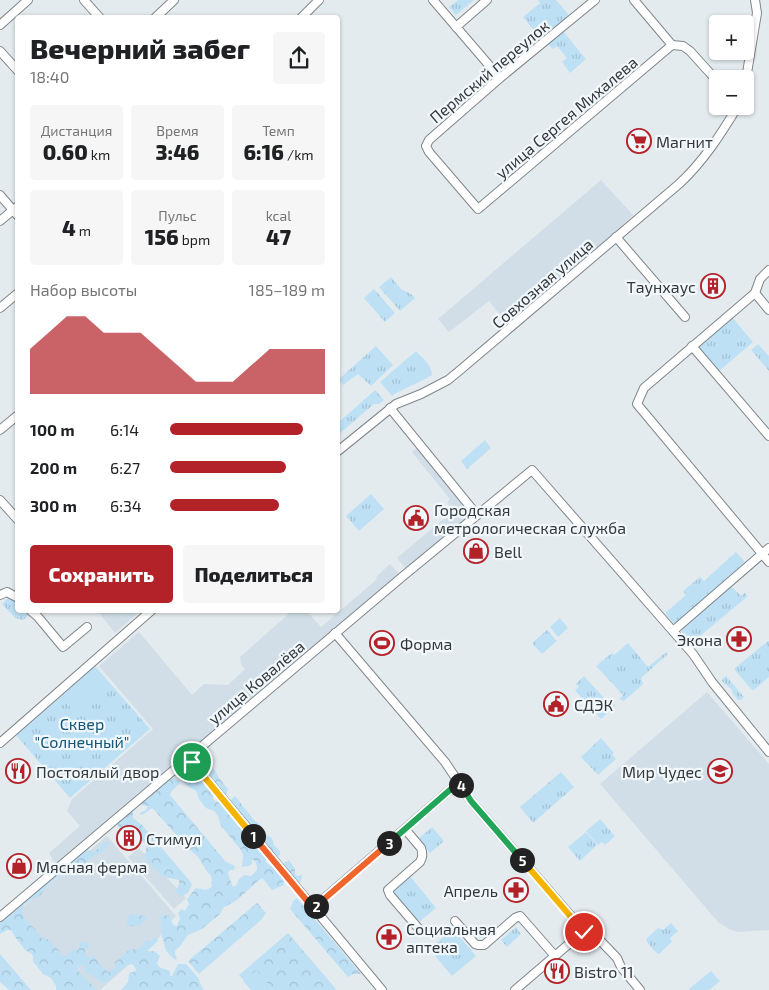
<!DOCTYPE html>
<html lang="ru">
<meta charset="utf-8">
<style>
body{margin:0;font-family:"Exo 2",sans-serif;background:#f6f6f6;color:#202124;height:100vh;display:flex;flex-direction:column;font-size:19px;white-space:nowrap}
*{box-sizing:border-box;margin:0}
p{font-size:16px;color:#757577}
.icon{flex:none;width:28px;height:28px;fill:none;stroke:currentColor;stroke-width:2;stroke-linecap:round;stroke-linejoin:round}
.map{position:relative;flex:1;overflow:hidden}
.side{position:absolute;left:15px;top:15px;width:325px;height:598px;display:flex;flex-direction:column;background:#fff;border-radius:5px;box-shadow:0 1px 4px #0004}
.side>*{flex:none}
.buttons{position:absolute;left:709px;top:15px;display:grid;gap:10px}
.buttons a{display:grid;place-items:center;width:45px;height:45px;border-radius:5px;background:#fff;box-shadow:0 1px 4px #0004;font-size:25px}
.pin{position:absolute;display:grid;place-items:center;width:42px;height:42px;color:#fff;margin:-21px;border:2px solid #fff;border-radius:50%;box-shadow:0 1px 5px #0007}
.km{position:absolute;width:25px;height:25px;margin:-12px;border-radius:50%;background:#222;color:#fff;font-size:14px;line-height:25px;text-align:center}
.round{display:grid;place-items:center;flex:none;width:52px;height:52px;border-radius:5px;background:#f6f6f6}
.summary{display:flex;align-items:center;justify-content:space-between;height:85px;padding:0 15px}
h1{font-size:28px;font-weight:800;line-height:38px}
.stats{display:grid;grid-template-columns:repeat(3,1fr);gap:8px;height:85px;padding:5px 15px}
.stats div{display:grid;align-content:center;border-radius:5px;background:#f6f6f6;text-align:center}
.stats b{font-size:21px;font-weight:800}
.stats small{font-size:14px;font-weight:400}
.stats p{font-size:14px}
.chart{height:140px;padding:10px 15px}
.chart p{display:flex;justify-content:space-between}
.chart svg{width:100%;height:90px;margin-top:5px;fill:#b32228;opacity:.7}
.action{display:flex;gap:10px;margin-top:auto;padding:10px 15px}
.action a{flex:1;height:58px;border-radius:5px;background:#b32228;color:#fff;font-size:20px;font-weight:800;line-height:58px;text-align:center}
.action a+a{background:#f6f6f6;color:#202124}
ul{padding:0 15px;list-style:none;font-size:16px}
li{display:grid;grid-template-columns:80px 60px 1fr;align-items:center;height:38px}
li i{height:12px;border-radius:6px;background:#b32228}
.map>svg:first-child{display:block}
.built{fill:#d1dee7}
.grass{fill:url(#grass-tufts)}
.forest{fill:url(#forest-crowns)}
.garden{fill:#bde0f5}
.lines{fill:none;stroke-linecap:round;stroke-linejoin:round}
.street-casing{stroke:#80868a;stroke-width:10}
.street{stroke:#fff;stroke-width:8}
.split-1-casing{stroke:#fff;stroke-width:10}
.split-2-casing{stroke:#fff;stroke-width:10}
.split-3-casing{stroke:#fff;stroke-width:10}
.split-4-casing{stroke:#fff;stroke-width:10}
.split-5-casing{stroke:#fff;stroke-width:10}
.split-6-casing{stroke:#fff;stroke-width:10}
.split-1{stroke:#f5b400;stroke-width:6}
.split-2{stroke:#f0652b;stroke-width:6}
.split-3{stroke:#f0652b;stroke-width:6}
.split-4{stroke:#22a559;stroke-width:6}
.split-5{stroke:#22a559;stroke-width:6}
.split-6{stroke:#f5b400;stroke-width:6}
.labels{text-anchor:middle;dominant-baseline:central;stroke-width:4.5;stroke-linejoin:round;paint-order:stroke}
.street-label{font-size:16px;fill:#36383a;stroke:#f1f8fc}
.poi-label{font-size:16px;fill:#36383a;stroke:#f1f8fc;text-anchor:start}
.park-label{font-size:16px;fill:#165575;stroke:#f1f8fc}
</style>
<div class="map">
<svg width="769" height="990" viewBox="0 0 769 990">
<defs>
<pattern id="grass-tufts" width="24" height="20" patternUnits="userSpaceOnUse" patternTransform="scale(1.25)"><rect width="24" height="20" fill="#bde0f5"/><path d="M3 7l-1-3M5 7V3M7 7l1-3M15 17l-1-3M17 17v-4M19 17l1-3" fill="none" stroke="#a3c1d3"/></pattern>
<pattern id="forest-crowns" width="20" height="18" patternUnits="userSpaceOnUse" patternTransform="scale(1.25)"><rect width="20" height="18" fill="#bde0f5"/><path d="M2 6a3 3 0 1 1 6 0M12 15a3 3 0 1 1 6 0" fill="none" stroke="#a3c1d3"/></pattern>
</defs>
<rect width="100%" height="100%" fill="#e4ebef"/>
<g class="built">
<polygon points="601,180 633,215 615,233 507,324 489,301 449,332 438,319"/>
<polygon points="420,445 477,515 408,571 397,558 453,511 447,502 450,499 412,452"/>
<polygon points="390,564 402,577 188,757 178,759 55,864 49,853 80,826 67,811 72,799 153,729 99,666 139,632 192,695 204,684 228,685 245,669 241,664 240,657 293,610 306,610 321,627 377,579 376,577"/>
<polygon points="97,610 139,610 140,611 115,633"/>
<polygon points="707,692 769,764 769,930 738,932 729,929 718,922 600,784"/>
<polygon points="107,836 176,916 171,921 158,939 100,990 83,990 17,912"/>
<polygon points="139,848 186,898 174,909 128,857"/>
</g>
<g class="grass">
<polygon points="458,0 474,0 456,15 449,7"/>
<polygon points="538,0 556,0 569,15 541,39 523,17 540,3"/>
<polygon points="562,30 586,59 570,73 562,62 567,58 557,46 553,49 547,43"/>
<polygon points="391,277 401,289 411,294 415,298 400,311 379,287"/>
<polygon points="374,289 395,313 385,322 364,298"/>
<polygon points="731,316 753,342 718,372 696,346"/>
<polygon points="758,344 769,356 769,371 751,350"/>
<polygon points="376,346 393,365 371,386 358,374 343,385 339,379"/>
<path d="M416 351C422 358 432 365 432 375L427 378 396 393 392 396 380 382Z"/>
<polygon points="375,390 384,400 379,404 374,404 338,435 338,423"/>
<polygon points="485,440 491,448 467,469 461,461"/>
<polygon points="371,494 384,509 359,531 346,516"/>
<polygon points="736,552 745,562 677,622 673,623 665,613 686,595 683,591 700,577 704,581"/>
<polygon points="731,586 741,596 745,593 748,596 693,642 691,643 682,633 682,629"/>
<polygon points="9,597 17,601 18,610 26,610 30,614 23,620 15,618 2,604"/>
<polygon points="547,630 557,641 542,654 532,643"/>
<polygon points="768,641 769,641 769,677 754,690 751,689 735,670 735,668"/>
<polygon points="628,643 648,667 666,652 668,654 641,678 643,684 624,701 619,699 623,695 596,666 612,653 614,655"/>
<polygon points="94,665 150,729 70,798 15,734"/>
<polygon points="584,676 611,706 614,703 615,706 601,719 595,712 598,709 590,700 586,703 575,690 579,687 576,684"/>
<polygon points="726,676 744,697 741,700 738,700 733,694 732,690 722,681 722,679"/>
<polygon points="601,738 614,753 612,755 616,759 598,775 581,757"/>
<polygon points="561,772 574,787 533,823 520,807"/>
<polygon points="600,819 615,836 605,845 602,842 598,845 586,831"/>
<polygon points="432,827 444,841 430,853 418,839"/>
<polygon points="586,832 597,845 580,861 568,847"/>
<polygon points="410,876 436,908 419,922 392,890"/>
<path d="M671 923 678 931 670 938 672 942 659 954C654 952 648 944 646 939L658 928 663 930Z"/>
<polygon points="516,927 521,934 507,947 501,940"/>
<polygon points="453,929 476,956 452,976 429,949"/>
</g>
<g class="forest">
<path d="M198 759 215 770 219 778 228 789 226 796 216 793 213 796V799L216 802 224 799 229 804 231 800 235 796 254 820 261 826 263 833 272 838 274 845 280 851V855L274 861 270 858 266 860V862L270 866 285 867 284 863 289 860 295 869V874L297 876 302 875 301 882H299L296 879 291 881 288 879 283 882 284 885 272 890 264 880 262 878 258 881 237 900 223 908 220 914 202 929 188 935 181 945 175 951V954L177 958 175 960 166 951 162 937 160 916 164 915 170 916 173 925 177 926 180 918 178 913 181 909 185 911 189 904 187 899C191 896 192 891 196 888 203 889 207 892 212 886L211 883 212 880 211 876 206 870 198 857 188 848 155 811 152 808 144 814 140 815V813L146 810 148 806 137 804 143 799H146L155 789 171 777 180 781 179 784 171 792 170 795 226 862 235 866 234 870H230L228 872 229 877 233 887 236 886 239 879 244 875 251 876 257 870C257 865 257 862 252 859V864L248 866 242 867 243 855 241 850 221 826 218 816 214 811 206 808 199 799 196 791 187 786 176 774 189 770 194 774 201 775 197 763Z"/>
<path d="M133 810V818L142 825 190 881 192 884 188 893 180 897 176 891 179 884V880L163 877 156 869 148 862 145 857 147 844C141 841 138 836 133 833 129 831 125 832 120 830L119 827 116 823 127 811Z"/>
<path d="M109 841 108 846 102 852 92 857 85 863 72 865 66 872 61 874 47 886 39 897 32 899 24 905 22 911 25 919 35 929 42 938C52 939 52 946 59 950L60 954 66 956 73 949 79 950 80 943 83 942H88L90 945 85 950V953L90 959 94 955 98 962 108 972 113 969H115V962C119 959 124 954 128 951 136 947 139 953 145 941H151L155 937 158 941 147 951C154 952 154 949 160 956L157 963 159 967 170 971V976H172L178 964H186L199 979 201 986 204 990H121L128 982 129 974 131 972H135L136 969 132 964C121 966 114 979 103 983L92 975 85 973 84 969 86 967 85 965H79L77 968 78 971 97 990H56V986L51 978 43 974 36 965 33 962V956L31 953 25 950 13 934 11 930H7L0 934V921L3 916 85 847 88 848 89 851 94 852 105 842Z"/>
<polygon points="297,898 361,974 353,974 348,977 290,909 293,901"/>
<polygon points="257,903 266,913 261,920 199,974 188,961"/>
<polygon points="130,914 145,916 146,919 140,926 127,926 127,920"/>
<polygon points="288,933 336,989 335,990 253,990 239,975"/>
<polygon points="0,954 31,990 9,990 0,982"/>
</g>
<g class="garden">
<polygon points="560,618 568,628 558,637 550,627"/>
<polygon points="95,673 106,686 75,712 64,700"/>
<polygon points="257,970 273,990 251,990 243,981"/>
<polygon points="711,971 720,981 709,990 690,990 689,989"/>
</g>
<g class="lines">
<defs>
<g id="street">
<polyline points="84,0 100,18"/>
<polyline points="433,0 500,78"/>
<polyline points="595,0 500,78 429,140 426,146 429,152 478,209 672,45"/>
<polyline points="634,0 672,45"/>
<polyline points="155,18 174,0"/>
<polyline points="301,18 319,0"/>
<polyline points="0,25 28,0"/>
<polyline points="456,27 487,0"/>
<polyline points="672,45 683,46 690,51 718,82"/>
<polyline points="0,51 18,71"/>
<polyline points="745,85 757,13 755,0"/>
<polyline points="0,195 18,216"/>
<polyline points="0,221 18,206"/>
<polyline points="616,237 685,317"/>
<polyline points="769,270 760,279 755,293 644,388 637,404 769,562"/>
<polyline points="755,293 769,310"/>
<polyline points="0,308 18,293"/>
<polyline points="692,346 769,436"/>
<polyline points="390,408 477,515"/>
<polyline points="0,430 18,415"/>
<path d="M338 451 396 404 421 394 448 380 459 371 679 184C703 162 721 134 738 106"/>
<polyline points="0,500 18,520"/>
<polyline points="0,595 7,592 18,598"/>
<polyline points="30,610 38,617 63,647 87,627"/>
<polyline points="673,631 769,548"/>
<polyline points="335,633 445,762 471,801 584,931 592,932 617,958 621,967 640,990"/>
<polyline points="0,743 152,610"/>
<polyline points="188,757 382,990"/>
<path d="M405 829 421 848C423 853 423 857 420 862L388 890 390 895 419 929"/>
<polyline points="313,908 459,782"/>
<polyline points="0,917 402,577 532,470 693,654 712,682 769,752"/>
<polyline points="455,921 475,944 478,945 484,945 515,918 520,916 555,956"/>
<polyline points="515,990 584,931"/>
</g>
</defs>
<use href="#street" class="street-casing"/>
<use href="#street" class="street"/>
</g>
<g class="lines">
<defs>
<polyline id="split-1" points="192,762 253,836"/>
<polyline id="split-2" points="253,836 313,908 316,906"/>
<polyline id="split-3" points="316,906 389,843"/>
<polyline id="split-4" points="389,843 459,782 461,785"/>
<polyline id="split-5" points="461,785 471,801 522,860"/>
<polyline id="split-6" points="522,860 584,932"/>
</defs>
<use href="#split-1" class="split-1-casing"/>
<use href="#split-2" class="split-2-casing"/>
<use href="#split-3" class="split-3-casing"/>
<use href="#split-4" class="split-4-casing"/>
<use href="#split-5" class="split-5-casing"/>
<use href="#split-6" class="split-6-casing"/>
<use href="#split-1" class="split-1"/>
<use href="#split-2" class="split-2"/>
<use href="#split-3" class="split-3"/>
<use href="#split-4" class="split-4"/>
<use href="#split-5" class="split-5"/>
<use href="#split-6" class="split-6"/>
</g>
<defs>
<symbol id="supermarket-ring" viewBox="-11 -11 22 22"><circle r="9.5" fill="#f1f8fc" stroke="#b32228" stroke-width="1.5"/><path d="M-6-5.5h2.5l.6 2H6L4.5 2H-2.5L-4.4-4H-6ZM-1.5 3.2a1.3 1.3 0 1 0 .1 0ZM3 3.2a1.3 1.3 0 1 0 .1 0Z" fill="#b32228"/></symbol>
<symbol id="building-ring" viewBox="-11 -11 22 22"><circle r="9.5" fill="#f1f8fc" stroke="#b32228" stroke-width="1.5"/><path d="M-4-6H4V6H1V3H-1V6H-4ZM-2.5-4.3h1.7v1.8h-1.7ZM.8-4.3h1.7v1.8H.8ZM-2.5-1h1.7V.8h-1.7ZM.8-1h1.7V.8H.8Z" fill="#b32228"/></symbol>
<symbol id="civic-ring" viewBox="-11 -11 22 22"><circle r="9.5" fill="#f1f8fc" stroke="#b32228" stroke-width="1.5"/><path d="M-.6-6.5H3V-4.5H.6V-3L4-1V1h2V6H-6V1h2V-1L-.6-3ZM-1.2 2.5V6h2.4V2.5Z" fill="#b32228"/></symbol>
<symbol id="shop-ring" viewBox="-11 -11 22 22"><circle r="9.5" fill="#f1f8fc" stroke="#b32228" stroke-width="1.5"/><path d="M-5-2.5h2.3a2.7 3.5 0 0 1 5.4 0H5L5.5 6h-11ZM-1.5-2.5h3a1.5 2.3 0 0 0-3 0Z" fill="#b32228"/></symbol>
<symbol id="pharmacy-ring" viewBox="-11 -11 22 22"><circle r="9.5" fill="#f1f8fc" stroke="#b32228" stroke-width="1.5"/><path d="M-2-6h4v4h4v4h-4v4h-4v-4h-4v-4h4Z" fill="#b32228"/></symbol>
<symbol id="stadium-ring" viewBox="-11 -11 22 22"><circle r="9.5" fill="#f1f8fc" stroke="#b32228" stroke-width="1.5"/><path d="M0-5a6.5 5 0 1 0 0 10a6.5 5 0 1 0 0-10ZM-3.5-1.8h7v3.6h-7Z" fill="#b32228"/></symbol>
<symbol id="restaurant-ring" viewBox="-11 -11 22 22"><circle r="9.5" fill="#f1f8fc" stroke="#b32228" stroke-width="1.5"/><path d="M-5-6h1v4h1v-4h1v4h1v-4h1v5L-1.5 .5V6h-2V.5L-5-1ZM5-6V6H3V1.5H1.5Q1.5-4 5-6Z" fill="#b32228"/></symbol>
<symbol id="school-ring" viewBox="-11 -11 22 22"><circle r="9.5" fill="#f1f8fc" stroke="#b32228" stroke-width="1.5"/><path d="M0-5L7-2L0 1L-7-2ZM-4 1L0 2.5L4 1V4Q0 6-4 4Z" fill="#b32228"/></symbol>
</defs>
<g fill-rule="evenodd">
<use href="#supermarket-ring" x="625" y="127" width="28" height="28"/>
<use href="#building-ring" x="699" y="272" width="28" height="28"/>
<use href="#civic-ring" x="402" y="504" width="28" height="28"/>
<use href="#shop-ring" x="462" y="537" width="28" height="28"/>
<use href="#pharmacy-ring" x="725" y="625" width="28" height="28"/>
<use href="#stadium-ring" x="368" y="629" width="28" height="28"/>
<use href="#civic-ring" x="542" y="690" width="28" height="28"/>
<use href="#restaurant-ring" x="4" y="757" width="28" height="28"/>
<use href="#school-ring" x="706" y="757" width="28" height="28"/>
<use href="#building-ring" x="115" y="824" width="28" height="28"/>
<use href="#shop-ring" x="5" y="852" width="28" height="28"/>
<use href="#pharmacy-ring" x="502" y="876" width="28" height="28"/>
<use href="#pharmacy-ring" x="375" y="923" width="28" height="28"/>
<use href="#restaurant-ring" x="543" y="957" width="28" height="28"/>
</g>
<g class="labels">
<g class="street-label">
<text transform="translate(489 71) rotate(-40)">Пермский переулок</text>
<text transform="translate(566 117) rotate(-40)">улица Сергея Михалева</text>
<text transform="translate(542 283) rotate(-41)">Совхозная улица</text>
<text transform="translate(256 682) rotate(-40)">улица Ковалёва</text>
</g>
<g class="poi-label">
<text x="656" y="141">Магнит</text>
<text x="696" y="286" text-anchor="end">Таунхаус</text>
<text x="434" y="509">Городская<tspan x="434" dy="18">метрологическая служба</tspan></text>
<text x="494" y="551">Bell</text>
<text x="722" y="639" text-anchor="end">Экона</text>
<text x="400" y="643">Форма</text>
<text x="574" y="704">СДЭК</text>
<text x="36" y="771">Постоялый двор</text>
<text x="702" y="771" text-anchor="end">Мир Чудес</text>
<text x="146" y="838">Стимул</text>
<text x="36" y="866">Мясная ферма</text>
<text x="498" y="890" text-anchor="end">Апрель</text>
<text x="406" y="928">Социальная<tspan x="406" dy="18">аптека</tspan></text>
<text x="574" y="971">Bistro 11</text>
</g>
<g class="park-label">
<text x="82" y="723">Сквер<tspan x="82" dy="18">"Солнечный"</tspan></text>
</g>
</g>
</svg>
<div class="buttons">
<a>+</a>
<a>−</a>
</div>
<div class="pin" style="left:192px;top:762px;background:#1e9e55"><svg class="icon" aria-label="arrive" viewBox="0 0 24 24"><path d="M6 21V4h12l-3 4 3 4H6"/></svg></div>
<div class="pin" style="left:584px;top:932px;background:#d93025"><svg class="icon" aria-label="check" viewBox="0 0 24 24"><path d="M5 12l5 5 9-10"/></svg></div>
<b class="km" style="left:253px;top:836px">1</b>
<b class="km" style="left:316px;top:906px">2</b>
<b class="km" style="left:389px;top:843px">3</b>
<b class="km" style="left:461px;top:785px">4</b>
<b class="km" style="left:522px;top:860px">5</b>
<section class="side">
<div class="summary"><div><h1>Вечерний забег</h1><p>18:40</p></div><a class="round"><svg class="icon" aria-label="share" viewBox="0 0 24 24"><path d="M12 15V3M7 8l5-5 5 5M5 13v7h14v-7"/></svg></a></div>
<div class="stats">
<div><p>Дистанция</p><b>0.60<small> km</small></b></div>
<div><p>Время</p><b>3:46</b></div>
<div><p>Темп</p><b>6:16<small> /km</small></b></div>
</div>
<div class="stats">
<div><b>4<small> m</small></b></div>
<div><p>Пульс</p><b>156<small> bpm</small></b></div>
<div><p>kcal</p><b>47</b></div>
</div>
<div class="chart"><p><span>Набор высоты</span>185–189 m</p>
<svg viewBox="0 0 160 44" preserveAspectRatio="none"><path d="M0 44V22L10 14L20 6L30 6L40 14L50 14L60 14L70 22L80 30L90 38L100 38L110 38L120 30L130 22L140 22L150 22L160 22V44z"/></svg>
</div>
<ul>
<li><b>100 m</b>6:14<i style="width:86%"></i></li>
<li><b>200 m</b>6:27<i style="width:75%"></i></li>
<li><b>300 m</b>6:34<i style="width:70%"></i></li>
</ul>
<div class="action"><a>Сохранить</a><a>Поделиться</a></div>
</section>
</div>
